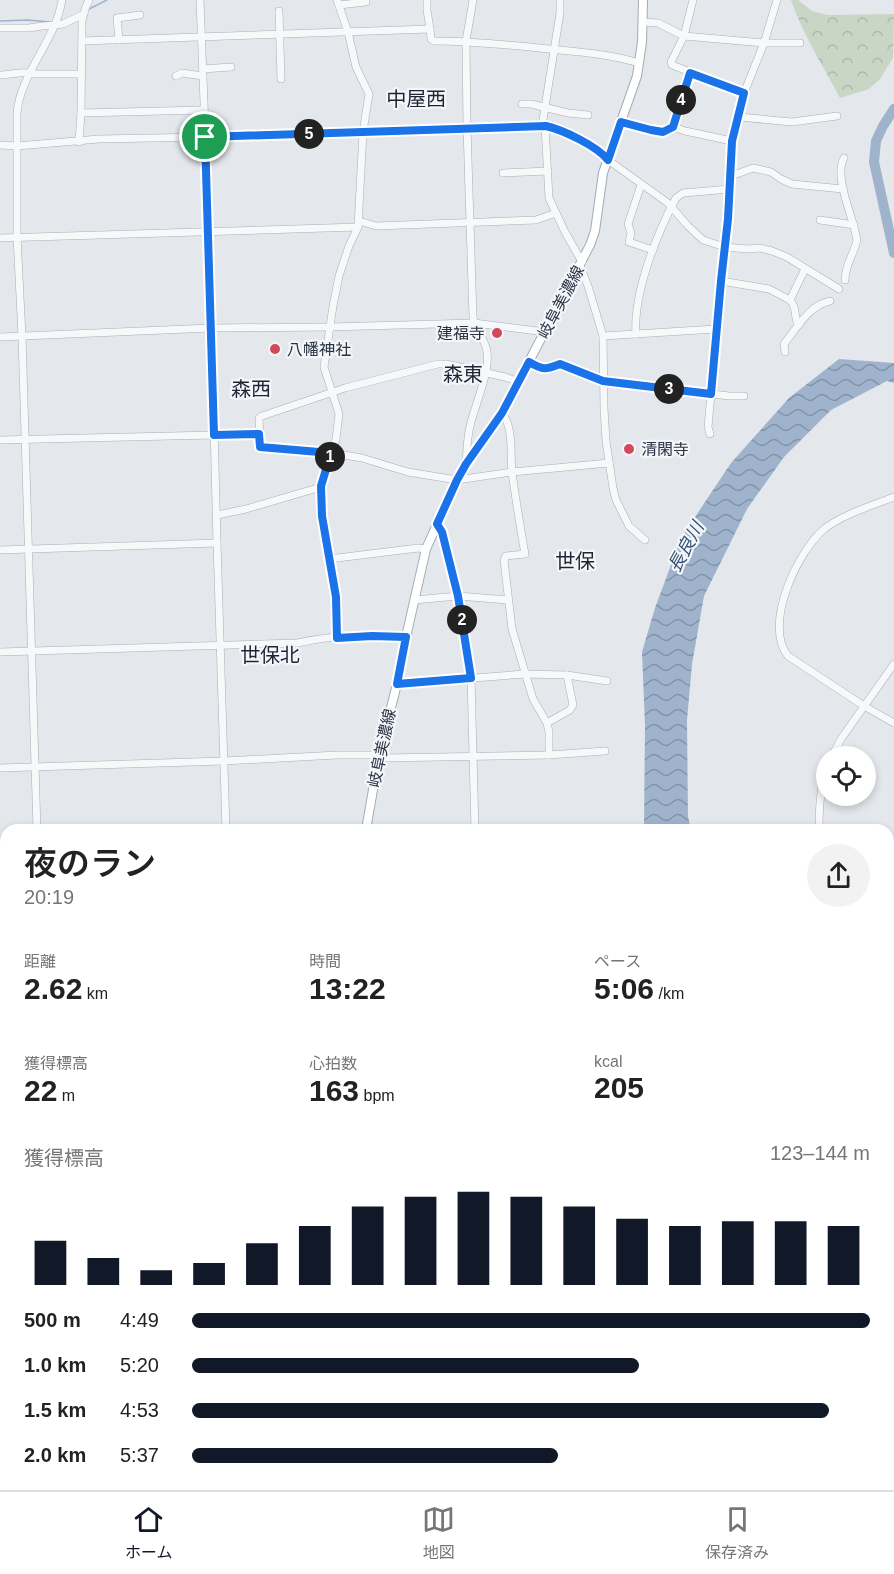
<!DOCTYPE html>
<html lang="ja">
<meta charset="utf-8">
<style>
body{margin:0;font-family:Helvetica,"Noto Sans JP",sans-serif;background:#f2f2f2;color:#222;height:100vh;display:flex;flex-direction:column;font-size:22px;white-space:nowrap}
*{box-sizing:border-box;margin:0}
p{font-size:20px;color:#767676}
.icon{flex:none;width:33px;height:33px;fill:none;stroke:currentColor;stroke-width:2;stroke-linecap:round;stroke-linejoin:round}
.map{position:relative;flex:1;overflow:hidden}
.drawer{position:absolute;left:0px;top:824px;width:894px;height:668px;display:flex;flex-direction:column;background:#fff;border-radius:18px 18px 0 0;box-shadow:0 3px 9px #0003}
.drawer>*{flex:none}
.controls{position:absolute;left:816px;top:746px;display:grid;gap:12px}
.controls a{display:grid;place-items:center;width:60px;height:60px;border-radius:50%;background:#fff;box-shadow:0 3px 9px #0003;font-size:30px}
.pin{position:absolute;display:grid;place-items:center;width:51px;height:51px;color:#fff;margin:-26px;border:3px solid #fff;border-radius:50%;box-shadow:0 2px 6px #0007}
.km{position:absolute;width:30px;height:30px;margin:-15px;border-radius:50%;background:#222;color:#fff;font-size:16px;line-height:30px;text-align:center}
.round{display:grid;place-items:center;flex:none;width:63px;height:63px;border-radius:32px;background:#f2f2f2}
.head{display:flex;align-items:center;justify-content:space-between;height:102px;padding:0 24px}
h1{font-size:33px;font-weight:600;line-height:45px}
.figures{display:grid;grid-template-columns:repeat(3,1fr);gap:9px;height:102px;padding:6px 24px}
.figures div{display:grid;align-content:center}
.figures b{font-size:30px;font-weight:600}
.figures small{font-size:16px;font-weight:400}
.figures p{font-size:16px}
.chart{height:168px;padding:12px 24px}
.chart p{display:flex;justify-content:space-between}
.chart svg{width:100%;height:108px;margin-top:6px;stroke:#111827;stroke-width:6}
ul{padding:0 24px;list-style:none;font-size:20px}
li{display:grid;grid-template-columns:96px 72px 1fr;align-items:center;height:45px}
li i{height:15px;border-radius:8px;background:#111827}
.menu{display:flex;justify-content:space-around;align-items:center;height:84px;border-top:2px solid #e0e0e0;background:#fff;font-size:16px;color:#767676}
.menu a{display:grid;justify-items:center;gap:3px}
.menu .selected{color:#111827}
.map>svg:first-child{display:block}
.park{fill:url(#park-crowns)}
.pitch{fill:#c9d6c5}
.water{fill:url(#water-waves)}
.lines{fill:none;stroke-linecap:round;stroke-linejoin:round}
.stream{stroke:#9fb4cc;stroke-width:1.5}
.river{stroke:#9fb4cc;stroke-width:10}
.minor-casing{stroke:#a9aeb7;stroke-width:8}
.major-casing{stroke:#a3abb8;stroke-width:10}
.minor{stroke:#f7f8fa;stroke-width:7}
.major{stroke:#fff;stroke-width:8}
.route-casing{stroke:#fff;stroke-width:12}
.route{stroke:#1a73e8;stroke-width:8}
.poi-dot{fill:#d1495b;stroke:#f4f6f9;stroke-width:2}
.labels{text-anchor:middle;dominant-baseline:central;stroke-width:4.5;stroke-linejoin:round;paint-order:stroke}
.street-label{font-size:16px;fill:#2b3445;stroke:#f4f6f9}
.poi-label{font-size:16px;fill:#2b3445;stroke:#f4f6f9;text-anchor:start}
.water-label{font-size:18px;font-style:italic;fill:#34527a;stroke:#f4f6f9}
.quarter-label{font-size:20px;fill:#1d2536;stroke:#f4f6f9}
</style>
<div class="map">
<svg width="894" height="1490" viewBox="0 0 894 1490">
<defs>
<pattern id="park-crowns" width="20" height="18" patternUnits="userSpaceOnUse" patternTransform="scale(1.5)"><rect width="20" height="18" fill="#c9d6c5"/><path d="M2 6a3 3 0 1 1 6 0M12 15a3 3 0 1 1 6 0" fill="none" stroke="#adb8ab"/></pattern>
<pattern id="water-waves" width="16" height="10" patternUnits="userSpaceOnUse" patternTransform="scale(1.5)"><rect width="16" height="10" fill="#9fb4cc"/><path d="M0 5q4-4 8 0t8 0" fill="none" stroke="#8293a7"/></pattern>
</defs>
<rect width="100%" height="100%" fill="#e4e7ec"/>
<g class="park">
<path d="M791 0H798L812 11 828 15 894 14 893 58 880 79 869 89 840 98C823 66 803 35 791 0Z"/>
<polygon points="427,1485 596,1485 593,1490 425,1490"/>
</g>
<polygon class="pitch" points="445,1485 534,1485 532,1490 443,1490"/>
<g class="water">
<polygon points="839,359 894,363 894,383 887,381 831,410 784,457 747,509 704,596 692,664 687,720 688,817 691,829 644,829 645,726 642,652 655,608 681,538 731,463 789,398"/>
<polygon points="656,1485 719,1485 716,1490 653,1490"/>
</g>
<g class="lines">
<g class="stream">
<polyline points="89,9 107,0"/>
<polyline points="0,21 28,20 50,22"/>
<polyline points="0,1042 6,1042"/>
<polyline points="0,1148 6,1148"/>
<polyline points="0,1259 6,1258"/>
<polyline points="260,1490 281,1485"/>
</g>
<polyline class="river" points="894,109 883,126 876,141 874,162 894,253"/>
<defs>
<g id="minor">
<polyline points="200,0 209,231 217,543 226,830"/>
<polyline points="427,0 427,10 430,29"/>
<polyline points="693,0 684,36 764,43 800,43"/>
<polyline points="339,5 366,2"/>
<polyline points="279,11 281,79"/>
<polyline points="643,22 658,23 684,36 671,62 672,65 744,93"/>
<polyline points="0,28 29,28 42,26 55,25 63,24 84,14"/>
<polyline points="119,40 117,18 140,15"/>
<path d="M82 41 430 29 431 39 434 41C473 41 510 45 549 49 580 52 610 54 639 63"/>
<polyline points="203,69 231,67"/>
<path d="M0 75C12 75 23 70 35 74H81"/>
<polyline points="176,76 182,73 203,76"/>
<polyline points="522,104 531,104 568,113 588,115"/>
<polyline points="81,113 204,110"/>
<polyline points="739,117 792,122 837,116"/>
<polyline points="621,121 651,130 663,132 673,127 685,131 732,141"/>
<polyline points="542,126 560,13 560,0"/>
<polyline points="545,126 549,198 565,232 582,262"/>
<polyline points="673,127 690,73"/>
<polyline points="79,142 81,113 82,21 85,9 89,0"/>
<polyline points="0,145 17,146 99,139 301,135 542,126 552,128 567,133 603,154 608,160 668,203 688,226 703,240 725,247 747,249 760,248 772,251 787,257 839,289"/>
<path d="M844 158C833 177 854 218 857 240 854 254 845 265 845 280"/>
<polyline points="503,173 548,171"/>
<polyline points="731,176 753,168 771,172 781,179 792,184 843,189"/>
<polyline points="641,185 628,224 631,233 629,242 653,250"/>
<polyline points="820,220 854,225"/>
<polyline points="359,221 376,226 536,220 556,213"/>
<polyline points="0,238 358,227"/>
<polyline points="580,266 588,286 603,336 604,408 606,441 613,488 616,500 629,526 645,540"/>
<polyline points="721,281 769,289 790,300 805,269"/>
<path d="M790 300C798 308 793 318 799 325"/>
<path d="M636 334C633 294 657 233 676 198L683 193 730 189"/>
<polyline points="603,336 716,329"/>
<polyline points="0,337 211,328 330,327 474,323 545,332"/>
<path d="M785 352 784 344C797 328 809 305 830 301"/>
<path d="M529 362C543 370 545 370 560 364L603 381 729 396H744"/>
<polyline points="519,382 505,377 446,364 438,364 345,388 262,416 259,418 260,447 331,453 362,458 408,472 457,480 512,472 609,463"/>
<polyline points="710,434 708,427 721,281 728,219 731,161 734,129 739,117 744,93 764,43 777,0"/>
<polyline points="0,440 259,434"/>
<path d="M466 464C467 451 467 438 470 426 475 405 490 372 487 352 486 339 474 330 473 317L467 128 466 41 473 0"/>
<path d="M894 497C873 505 839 516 823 530 797 553 763 625 788 656L864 706 894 723"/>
<polyline points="217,515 246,509 321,487"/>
<polyline points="437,524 442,532 458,596 471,678 475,830"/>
<polyline points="0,550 217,543"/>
<polyline points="329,559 418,548 426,549"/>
<polyline points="414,600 458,596 508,600"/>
<polyline points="337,637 336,598 322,517 321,487 331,453 336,439 339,414 324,367 333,306 339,276 349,246 358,227 363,132 369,94 356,67 348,32 337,0"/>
<path d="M0 652 297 643C332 635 370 634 406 637"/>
<polyline points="397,684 525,674 567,675 607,681"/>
<polyline points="547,723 570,710 573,705 567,675"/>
<polyline points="549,755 605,751"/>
<polyline points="832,756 841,739 894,664"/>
<path d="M0 768 224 761 337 755H379L385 758 549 755V732L547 723 533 699 512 629 504 560 506 556 525 554C520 527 516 500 512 473 510 455 514 428 502 413"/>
<path d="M37 830 22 336 17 237V113C20 74 56 40 62 0"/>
<path d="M819 830C819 809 820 788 826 769"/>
<polyline points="0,882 6,882"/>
<polyline points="888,967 894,970"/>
<polyline points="0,992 6,992"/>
<polyline points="0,1091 6,1091"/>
<polyline points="0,1204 6,1204"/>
<polyline points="888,1237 894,1237"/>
<polyline points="888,1247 894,1248"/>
<polyline points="0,1315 6,1314"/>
<polyline points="888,1414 894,1405"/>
<polyline points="0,1426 6,1426"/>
<polyline points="57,1485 57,1490"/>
<polyline points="164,1485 165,1490"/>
<polyline points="254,1485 256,1490"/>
<polyline points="394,1485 409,1489 419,1488"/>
<polyline points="209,1490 215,1485"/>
<polyline points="739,1490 741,1485"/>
<polyline points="847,1490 850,1485"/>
</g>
<g id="major">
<polyline points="366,830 379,755 397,684 406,637 426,549 457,480 466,464 502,413 590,245 595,231 603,173 637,76 642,42 643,0"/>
<polyline points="888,1230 894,1231"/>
<polyline points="354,1485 354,1490"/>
</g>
</defs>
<use href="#minor" class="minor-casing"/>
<use href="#major" class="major-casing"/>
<use href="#minor" class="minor"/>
<use href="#major" class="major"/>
</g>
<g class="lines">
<defs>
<path id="route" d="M690 73 744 93 732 141 728 219 721 281 711 394 603 381 560 364C545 370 543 370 529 362L502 413 466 464 457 480 437 524 442 532 458 596 471 678 397 684 406 637 372 636 337 638 336 597 322 516 321 486 331 453 260 447 259 434 214 435 205 137 546 126C563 130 597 146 608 160L621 122 651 130 663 132 673 127Z"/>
</defs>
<use href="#route" class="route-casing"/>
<use href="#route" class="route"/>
</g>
<g class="poi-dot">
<circle cx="497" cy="333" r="6"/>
<circle cx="275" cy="349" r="6"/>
<circle cx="629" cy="449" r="6"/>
</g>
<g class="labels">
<g class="street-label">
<text transform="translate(561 302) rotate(-62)">岐阜美濃線</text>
<text transform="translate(382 748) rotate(-78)">岐阜美濃線</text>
</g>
<g class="poi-label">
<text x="485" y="333" text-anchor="end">建福寺</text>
<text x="287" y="349">八幡神社</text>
<text x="641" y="449">清閑寺</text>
</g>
<g class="water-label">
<text transform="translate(686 547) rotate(-61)">長良川</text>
</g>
<g class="quarter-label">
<text x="416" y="99">中屋西</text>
<text x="463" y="374">森東</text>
<text x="251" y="389">森西</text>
<text x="575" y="561">世保</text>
<text x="270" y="655">世保北</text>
</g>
</g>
</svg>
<div class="controls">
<a><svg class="icon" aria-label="locate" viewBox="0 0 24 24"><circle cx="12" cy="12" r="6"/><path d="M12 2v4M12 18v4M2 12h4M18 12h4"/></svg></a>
</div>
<div class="pin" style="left:205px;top:137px;background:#1e9e55"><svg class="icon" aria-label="arrive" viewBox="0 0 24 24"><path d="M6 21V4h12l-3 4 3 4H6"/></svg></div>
<b class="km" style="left:330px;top:457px">1</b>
<b class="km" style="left:462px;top:620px">2</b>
<b class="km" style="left:669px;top:389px">3</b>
<b class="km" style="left:681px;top:100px">4</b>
<b class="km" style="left:309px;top:134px">5</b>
<section class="drawer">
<div class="head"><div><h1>夜のラン</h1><p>20:19</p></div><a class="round"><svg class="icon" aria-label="share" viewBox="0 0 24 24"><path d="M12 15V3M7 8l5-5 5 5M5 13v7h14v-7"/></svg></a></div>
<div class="figures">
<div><p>距離</p><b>2.62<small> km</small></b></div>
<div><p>時間</p><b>13:22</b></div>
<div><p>ペース</p><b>5:06<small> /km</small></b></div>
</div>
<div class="figures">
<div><p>獲得標高</p><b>22<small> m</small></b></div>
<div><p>心拍数</p><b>163<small> bpm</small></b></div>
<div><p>kcal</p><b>205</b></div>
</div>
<div class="chart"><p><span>獲得標高</span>123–144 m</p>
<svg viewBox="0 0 160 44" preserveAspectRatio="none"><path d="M5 44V26M15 44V33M25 44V38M35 44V35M45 44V27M55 44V20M65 44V12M75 44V8M85 44V6M95 44V8M105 44V12M115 44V17M125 44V20M135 44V18M145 44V18M155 44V20"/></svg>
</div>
<ul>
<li><b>500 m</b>4:49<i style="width:100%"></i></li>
<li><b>1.0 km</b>5:20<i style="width:66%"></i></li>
<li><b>1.5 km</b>4:53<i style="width:94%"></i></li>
<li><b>2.0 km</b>5:37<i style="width:54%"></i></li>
</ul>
</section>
</div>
<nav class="menu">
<a class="selected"><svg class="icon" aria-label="home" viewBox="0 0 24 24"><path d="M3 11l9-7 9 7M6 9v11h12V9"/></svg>ホーム</a>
<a><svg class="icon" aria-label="map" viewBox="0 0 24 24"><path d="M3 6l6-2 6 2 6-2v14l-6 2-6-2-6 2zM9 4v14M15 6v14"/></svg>地図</a>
<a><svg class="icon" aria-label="saved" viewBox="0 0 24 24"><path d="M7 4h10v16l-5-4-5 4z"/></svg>保存済み</a>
</nav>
